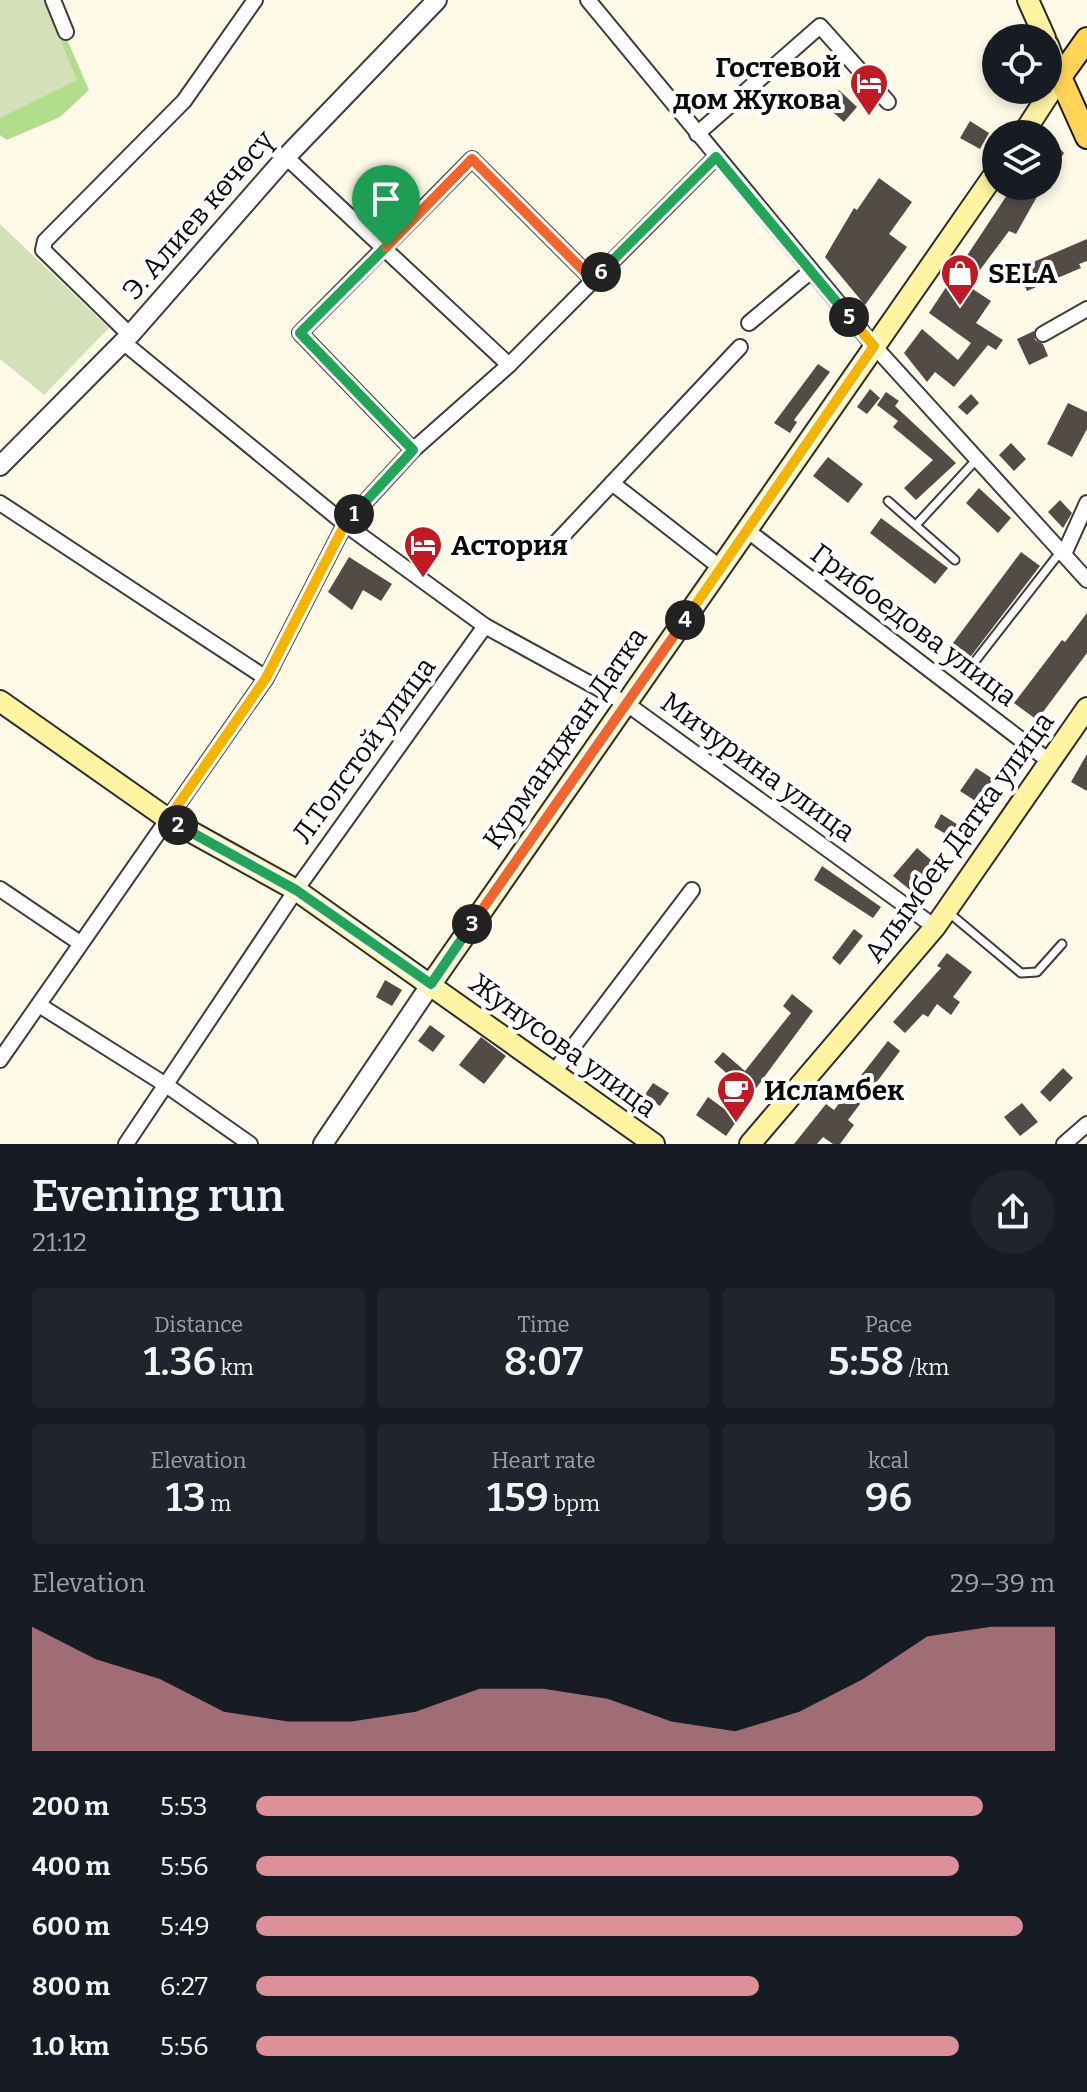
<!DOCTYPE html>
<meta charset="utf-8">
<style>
body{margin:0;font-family:Bitter,serif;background:#20242c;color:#f1f3f6;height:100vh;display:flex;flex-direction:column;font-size:30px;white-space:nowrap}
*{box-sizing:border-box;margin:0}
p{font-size:26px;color:#9ea1a6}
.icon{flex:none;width:44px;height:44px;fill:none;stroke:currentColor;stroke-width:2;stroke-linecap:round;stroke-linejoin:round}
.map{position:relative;height:1144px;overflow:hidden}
.drawer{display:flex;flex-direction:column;background:#171b24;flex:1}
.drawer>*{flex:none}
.controls{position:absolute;left:982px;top:24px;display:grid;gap:16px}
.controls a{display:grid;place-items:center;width:80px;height:80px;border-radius:50%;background:#171b24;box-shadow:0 4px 12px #0003;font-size:40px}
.pin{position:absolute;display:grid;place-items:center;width:68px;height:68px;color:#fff;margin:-82px -34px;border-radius:50% 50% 50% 0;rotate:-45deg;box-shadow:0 0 8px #0007}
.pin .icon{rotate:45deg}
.km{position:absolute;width:40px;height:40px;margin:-20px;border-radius:50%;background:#222;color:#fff;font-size:22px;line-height:40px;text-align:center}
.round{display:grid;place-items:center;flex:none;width:84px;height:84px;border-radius:42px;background:#20242c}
.overview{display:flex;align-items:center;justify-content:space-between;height:136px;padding:0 32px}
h1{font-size:44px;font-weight:600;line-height:60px}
.stats{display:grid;grid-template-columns:repeat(3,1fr);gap:12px;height:136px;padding:8px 32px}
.stats div{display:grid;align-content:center;border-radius:8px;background:#20242c;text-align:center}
.stats b{font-size:40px;font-weight:600}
.stats small{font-size:22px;font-weight:400}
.stats p{font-size:22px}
.chart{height:224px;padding:16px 32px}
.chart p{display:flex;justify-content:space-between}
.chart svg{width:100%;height:144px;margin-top:8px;fill:#dc9198;opacity:.7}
ul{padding:0 32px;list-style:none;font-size:26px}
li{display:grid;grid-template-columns:128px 96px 1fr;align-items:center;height:60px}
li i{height:20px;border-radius:10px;background:#dc9198}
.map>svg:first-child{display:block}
.forest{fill:#b2dd8d}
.cemetery{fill:#d4e1b8}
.building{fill:#534b46}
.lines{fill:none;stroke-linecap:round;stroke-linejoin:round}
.service-casing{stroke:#3d3d3d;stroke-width:11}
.minor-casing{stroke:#3d3d3d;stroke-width:18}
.tertiary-casing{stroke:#3d3d3d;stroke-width:22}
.secondary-casing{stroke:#2c2c2c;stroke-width:24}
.primary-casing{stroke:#1b1b1b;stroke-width:26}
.service{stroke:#fff;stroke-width:7}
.minor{stroke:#fff;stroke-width:14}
.tertiary{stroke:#fff;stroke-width:18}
.secondary{stroke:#fff4a2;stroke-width:20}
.primary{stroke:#ffd457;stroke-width:22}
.split-1-casing{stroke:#fff;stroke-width:16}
.split-2-casing{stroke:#fff;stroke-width:16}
.split-3-casing{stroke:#fff;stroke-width:16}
.split-4-casing{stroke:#fff;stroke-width:16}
.split-5-casing{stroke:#fff;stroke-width:16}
.split-6-casing{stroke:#fff;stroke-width:16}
.split-7-casing{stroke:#fff;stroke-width:16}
.split-1{stroke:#22a559;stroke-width:10}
.split-2{stroke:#f5b400;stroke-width:10}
.split-3{stroke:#22a559;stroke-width:10}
.split-4{stroke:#f0652b;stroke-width:10}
.split-5{stroke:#f5b400;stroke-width:10}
.split-6{stroke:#22a559;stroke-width:10}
.split-7{stroke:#f0652b;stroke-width:10}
.labels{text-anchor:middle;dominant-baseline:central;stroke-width:8;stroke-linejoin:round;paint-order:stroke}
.poi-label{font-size:28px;font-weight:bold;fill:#0a0a0a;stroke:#fff;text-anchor:start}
.street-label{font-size:28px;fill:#0a0a0a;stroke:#fff}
</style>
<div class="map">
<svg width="1087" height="1144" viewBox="0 0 1087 1144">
<rect width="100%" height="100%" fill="#fffae7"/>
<polygon class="forest" points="0,0 50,0 89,90 60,117 7,140 0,135"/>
<g class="cemetery">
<polygon points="0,0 44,0 77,80 0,118"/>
<polygon points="0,224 109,328 44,395 0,359"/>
</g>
<g class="building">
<polygon points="839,90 857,107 844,122 825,105"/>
<polygon points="970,121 989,133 980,149 960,138"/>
<polygon points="1048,136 1064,153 1048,178"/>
<polygon points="879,178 912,202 889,234 907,247 865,305 825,257 854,208 857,210"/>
<polygon points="1013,186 1043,186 1016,234 1009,231 968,286 991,301 976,323 1003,340 996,350 988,345 954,387 935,372 927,382 904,353 922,329 958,360 971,343 929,313"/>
<polygon points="1087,239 1087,261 1079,264 1081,268 1027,291 1017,269"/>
<polygon points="1034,331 1035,340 1043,344 1048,356 1029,365 1017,339"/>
<polygon points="818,364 830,372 794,420 797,422 790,433 774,423"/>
<polygon points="870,389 880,398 867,414 857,407"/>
<polygon points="886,392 899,401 895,406 956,463 916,500 904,488 933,460 893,427 898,421 877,405"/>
<polygon points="971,394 979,403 967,415 958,407"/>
<polygon points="1068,403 1087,412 1087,429 1072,457 1047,444"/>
<polygon points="1011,443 1026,459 1014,471 999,455"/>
<polygon points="828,457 863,484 848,503 813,476"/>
<polygon points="979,488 1011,518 998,533 966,503"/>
<polygon points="1060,500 1072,513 1063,528 1048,512"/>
<polygon points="881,518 948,568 935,584 870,533"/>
<polygon points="1021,552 1040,566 971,656 970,662 950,647"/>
<polygon points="349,557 392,584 381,601 363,590 352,610 328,592"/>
<polygon points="1087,613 1087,653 1037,720 1014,703 1062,640 1065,642"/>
<polygon points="1087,754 1087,791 1071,782"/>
<polygon points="976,768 993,779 977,802 960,791"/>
<polygon points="941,814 963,828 956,840 934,827"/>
<polygon points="917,848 938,866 915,894 893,876"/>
<polygon points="822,866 881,907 873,918 814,880"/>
<polygon points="854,929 863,936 840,965 832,958"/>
<polygon points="947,953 972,972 953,997 960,1002 951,1015 937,1004 928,1017 923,1014 905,1033 893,1022 941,968 937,966"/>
<polygon points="385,980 402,990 392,1006 376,997"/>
<polygon points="792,994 813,1011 751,1095 714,1062 723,1052 745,1071 791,1013 783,1006"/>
<polygon points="430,1025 445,1036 433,1052 418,1041"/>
<polygon points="481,1037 506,1056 484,1084 459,1065"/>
<polygon points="888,1041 900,1051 848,1120 854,1125 840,1144 833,1144 823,1137 817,1144 794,1144 826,1104 834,1110"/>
<polygon points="1063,1068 1073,1078 1050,1102 1040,1092"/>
<polygon points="653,1083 669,1093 660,1106 644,1096"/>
<polygon points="708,1097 738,1119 726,1136 696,1115"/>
<polygon points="1022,1103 1038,1122 1020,1136 1004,1117"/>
</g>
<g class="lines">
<defs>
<g id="service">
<polyline points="888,501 955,560"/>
<polyline points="916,525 977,459"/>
<polyline points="976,660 1061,551"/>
<polyline points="948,912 1021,973 1037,972 1062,944"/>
</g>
<g id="minor">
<polyline points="53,0 66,32"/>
<polyline points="588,0 874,346 1087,580"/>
<polyline points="697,134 820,26 888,102"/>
<polyline points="286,157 509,365"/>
<polyline points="749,323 811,271"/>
<polyline points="1043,334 1087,309"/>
<polyline points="130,335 43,250 45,241 184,101 255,0"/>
<polyline points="123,342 345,524 485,626 627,704 935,927"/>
<polyline points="413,450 300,333 472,159 593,280"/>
<polyline points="612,483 721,568"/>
<polyline points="0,503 266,678"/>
<polyline points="748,531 1049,761"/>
<polyline points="552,547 740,347"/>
<polyline points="1064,554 1087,503"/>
<polyline points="0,889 80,943"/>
<polyline points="39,1005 166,1085 250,1144"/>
<polyline points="0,1060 266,678 345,524 413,450 509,365 716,157"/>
<polyline points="554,1072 692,890"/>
<polyline points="126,1144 296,890 485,626"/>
<polyline points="1064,1144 1087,1124"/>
</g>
<g id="tertiary">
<polyline points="0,466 130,335 286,157 437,0"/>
<polyline points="323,1144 431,984"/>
</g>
<g id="secondary">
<polyline points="1028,0 1045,38"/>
<polyline points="1023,134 1060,77 1048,45"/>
<polyline points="0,701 168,819 296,890 654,1144"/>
<polyline points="431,984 996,172"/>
<polyline points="750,1144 935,927 1087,708"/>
</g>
<polyline id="primary" points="1087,39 1060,77 1087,137"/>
</defs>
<use href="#service" class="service-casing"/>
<use href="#minor" class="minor-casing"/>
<use href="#tertiary" class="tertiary-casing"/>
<use href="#secondary" class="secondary-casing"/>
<use href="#primary" class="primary-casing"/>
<use href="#service" class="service"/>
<use href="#minor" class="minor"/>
<use href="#tertiary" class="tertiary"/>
<use href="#secondary" class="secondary"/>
<use href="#primary" class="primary"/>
</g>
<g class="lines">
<defs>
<polyline id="split-1" points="354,514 413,450 300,333 386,247"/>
<polyline id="split-2" points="178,825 168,819 266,678 345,524 354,514"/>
<polyline id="split-3" points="178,825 296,890 431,984 472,924"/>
<polyline id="split-4" points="472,924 685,620"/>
<polyline id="split-5" points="685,620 874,346 849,317"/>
<polyline id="split-6" points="601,272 716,157 849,317"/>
<polyline id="split-7" points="386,247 472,159 593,280 601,272"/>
</defs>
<use href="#split-1" class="split-1-casing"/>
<use href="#split-2" class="split-2-casing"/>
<use href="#split-3" class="split-3-casing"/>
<use href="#split-4" class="split-4-casing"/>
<use href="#split-5" class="split-5-casing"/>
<use href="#split-6" class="split-6-casing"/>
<use href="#split-7" class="split-7-casing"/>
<use href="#split-1" class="split-1"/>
<use href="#split-2" class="split-2"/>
<use href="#split-3" class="split-3"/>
<use href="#split-4" class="split-4"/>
<use href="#split-5" class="split-5"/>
<use href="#split-6" class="split-6"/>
<use href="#split-7" class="split-7"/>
</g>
<defs>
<symbol id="hotel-pin" viewBox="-11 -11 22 30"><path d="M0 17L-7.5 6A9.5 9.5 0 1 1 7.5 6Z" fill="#c21a24" stroke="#fff"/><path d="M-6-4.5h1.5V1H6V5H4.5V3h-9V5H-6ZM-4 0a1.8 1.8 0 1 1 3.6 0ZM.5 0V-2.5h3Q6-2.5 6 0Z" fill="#fff"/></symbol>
<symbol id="shop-pin" viewBox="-11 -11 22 30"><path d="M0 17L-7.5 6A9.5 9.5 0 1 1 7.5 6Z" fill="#c21a24" stroke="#fff"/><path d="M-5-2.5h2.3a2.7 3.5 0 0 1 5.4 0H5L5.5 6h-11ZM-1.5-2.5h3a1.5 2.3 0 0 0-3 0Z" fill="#fff"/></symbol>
<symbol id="cafe-pin" viewBox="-11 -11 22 30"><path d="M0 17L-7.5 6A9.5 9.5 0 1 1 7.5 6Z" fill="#c21a24" stroke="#fff"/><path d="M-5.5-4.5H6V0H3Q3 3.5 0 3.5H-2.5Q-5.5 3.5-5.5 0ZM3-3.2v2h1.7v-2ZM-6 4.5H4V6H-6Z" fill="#fff"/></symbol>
</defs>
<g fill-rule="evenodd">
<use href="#hotel-pin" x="847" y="61" width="44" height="60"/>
<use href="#shop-pin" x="938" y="251" width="44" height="60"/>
<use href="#hotel-pin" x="401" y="523" width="44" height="60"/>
<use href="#cafe-pin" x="714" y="1068" width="44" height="60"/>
</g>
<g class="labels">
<g class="poi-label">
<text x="841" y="67" text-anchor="end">Гостевой<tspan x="841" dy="32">дом Жукова</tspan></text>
<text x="988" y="273">SELA</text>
<text x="451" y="545">Астория</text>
<text x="764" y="1090">Исламбек</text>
</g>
<g class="street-label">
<text transform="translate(198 215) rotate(-49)">Э. Алиев көчөсү</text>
<text transform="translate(914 625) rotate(37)">Грибоедова улица</text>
<text transform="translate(565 738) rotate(-55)">Курманджан Датка</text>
<text transform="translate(364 750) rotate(-54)">Л.Толстой улица</text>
<text transform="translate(758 767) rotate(36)">Мичурина улица</text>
<text transform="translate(959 837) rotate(-54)">Алымбек Датка улица</text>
<text transform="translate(563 1045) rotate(36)">Жунусова улица</text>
</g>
</g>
</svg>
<div class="controls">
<a><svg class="icon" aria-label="locate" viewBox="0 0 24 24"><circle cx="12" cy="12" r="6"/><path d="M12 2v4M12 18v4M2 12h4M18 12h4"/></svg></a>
<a><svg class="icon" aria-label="layers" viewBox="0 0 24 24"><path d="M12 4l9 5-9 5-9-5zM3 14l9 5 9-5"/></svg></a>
</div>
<div class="pin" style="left:386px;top:247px;background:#1e9e55"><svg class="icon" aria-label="arrive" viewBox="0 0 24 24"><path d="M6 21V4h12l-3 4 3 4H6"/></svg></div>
<b class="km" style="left:354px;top:514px">1</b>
<b class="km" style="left:178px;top:825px">2</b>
<b class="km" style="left:472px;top:924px">3</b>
<b class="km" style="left:685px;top:620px">4</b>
<b class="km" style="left:849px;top:317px">5</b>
<b class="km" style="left:601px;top:272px">6</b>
</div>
<section class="drawer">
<div class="overview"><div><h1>Evening run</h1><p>21:12</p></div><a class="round"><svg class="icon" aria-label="share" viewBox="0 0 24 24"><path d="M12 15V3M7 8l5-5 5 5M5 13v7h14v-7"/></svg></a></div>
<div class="stats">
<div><p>Distance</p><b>1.36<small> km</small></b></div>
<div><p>Time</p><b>8:07</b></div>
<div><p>Pace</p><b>5:58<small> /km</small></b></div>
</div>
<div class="stats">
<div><p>Elevation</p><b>13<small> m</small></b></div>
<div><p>Heart rate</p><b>159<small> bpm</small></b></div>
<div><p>kcal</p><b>96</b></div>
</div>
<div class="chart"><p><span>Elevation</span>29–39 m</p>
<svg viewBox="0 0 160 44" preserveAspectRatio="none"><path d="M0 44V6L10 16L20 22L30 32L40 35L50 35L60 32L70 25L80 25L90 28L100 35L110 38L120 32L130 22L140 9L150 6L160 6V44z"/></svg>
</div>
<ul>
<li><b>200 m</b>5:53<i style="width:91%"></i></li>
<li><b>400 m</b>5:56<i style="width:88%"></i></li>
<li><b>600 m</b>5:49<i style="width:96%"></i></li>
<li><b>800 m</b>6:27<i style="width:63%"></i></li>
<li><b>1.0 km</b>5:56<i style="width:88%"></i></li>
</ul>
</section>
